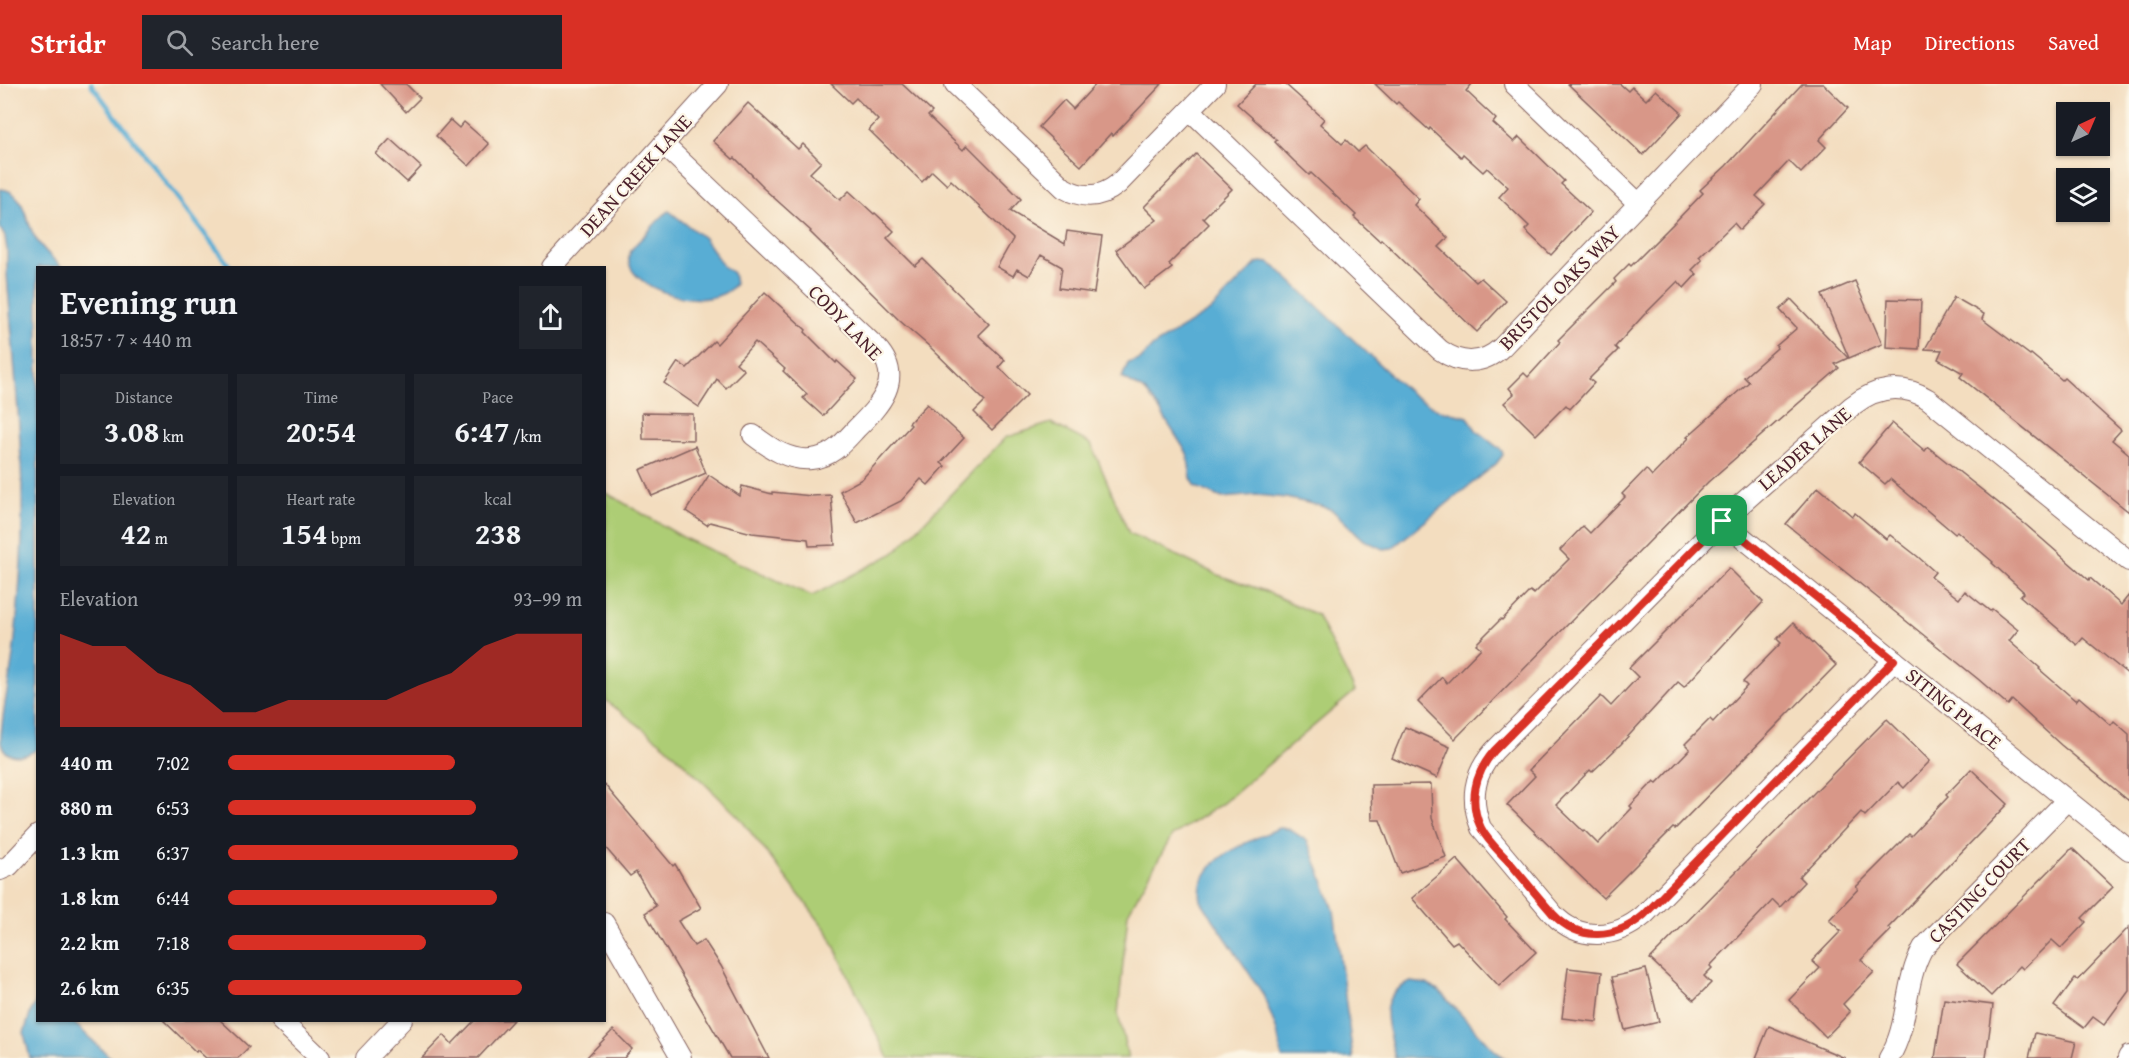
<!DOCTYPE html>
<meta charset="utf-8">
<style>
body{margin:0;font-family:"Gentium Book Plus",serif;background:#20242c;color:#f1f3f6;height:100vh;display:flex;flex-direction:column;font-size:22px;white-space:nowrap}
*{box-sizing:border-box;margin:0}
p{font-size:20px;color:#9ea1a6}
.icon{flex:none;width:33px;height:33px;fill:none;stroke:currentColor;stroke-width:2;stroke-linecap:round;stroke-linejoin:round}
.map{position:relative;flex:1;overflow:hidden}
.details{position:absolute;left:36px;top:182px;width:570px;height:756px;display:flex;flex-direction:column;background:#171b24;border-radius:0px;box-shadow:0 2px 4px #0004}
.details>*{flex:none}
.needle{width:39px;rotate:44deg}
.tools{position:absolute;left:2056px;top:18px;display:grid;gap:12px}
.tools a{display:grid;place-items:center;width:54px;height:54px;border-radius:0px;background:#171b24;box-shadow:0 2px 4px #0004;font-size:30px}
.pin{position:absolute;display:grid;place-items:center;width:51px;height:51px;color:#fff;margin:-26px;border-radius:12px;box-shadow:0 3px 9px #0006}
.round{display:grid;place-items:center;flex:none;width:63px;height:63px;border-radius:0px;background:#20242c}
.overview{display:flex;align-items:center;justify-content:space-between;height:102px;padding:0 24px}
h1{font-size:33px;font-weight:600;line-height:45px}
.figures{display:grid;grid-template-columns:repeat(3,1fr);gap:9px;height:102px;padding:6px 24px}
.figures div{display:grid;align-content:center;border-radius:0px;background:#20242c;text-align:center}
.figures b{font-size:30px;font-weight:600}
.figures small{font-size:16px;font-weight:400}
.figures p{font-size:16px}
.chart{height:168px;padding:12px 24px}
.chart p{display:flex;justify-content:space-between}
.chart svg{width:100%;height:108px;margin-top:6px;fill:#d93025;opacity:.7}
ul{padding:0 24px;list-style:none;font-size:20px}
li{display:grid;grid-template-columns:96px 72px 1fr;align-items:center;height:45px}
li i{height:15px;border-radius:8px;background:#d93025}
header{display:flex;align-items:center;gap:36px;box-sizing:border-box;height:84px;padding:0 30px;background:#d93025;color:#fff}
header strong{font-size:28px}
nav{display:flex;gap:33px;margin-inline-start:auto;font-size:21px}
.search{width:420px;height:54px;background:#20242c;display:flex;align-items:center;gap:15px;box-sizing:border-box;padding:0 21px;border-radius:0px;color:#9ea1a6;font-size:22px}
.map>svg:first-child{display:block}
.green{fill:#adcd75;stroke:#7c7650;stroke-width:1.5}
.water{fill:#58add4;stroke:#516680;stroke-width:1.5}
.lines{fill:none;stroke-linecap:round;stroke-linejoin:round}
.stream{stroke:#58add4;stroke-width:5}
.building{fill:#d89788}
.minor-casing{stroke:#85625f;stroke-width:22}
.minor{stroke:#fff;stroke-width:20}
.route-casing{stroke:#fff;stroke-width:12}
.route{stroke:#d93025;stroke-width:8}
.labels{text-anchor:middle;dominant-baseline:central;stroke-width:4.5;stroke-linejoin:round;paint-order:stroke}
.street-label{font-size:20px;fill:#4a1f2b;stroke:#fcf5e5}
</style>
<header>
<strong>Stridr</strong>
<div class="search"><svg class="icon" aria-label="search" viewBox="0 0 24 24"><circle cx="10" cy="10" r="6"/><path d="M15 15l6 6"/></svg>Search here</div>
<nav><a>Map</a><a>Directions</a><a>Saved</a></nav>
</header>
<div class="map">
<svg width="2129" height="974" viewBox="0 0 2129 974">
<rect width="100%" height="100%" fill="#fcf5e5"/>
<filter id="ink" filterUnits="userSpaceOnUse"><feTurbulence type="fractalNoise" baseFrequency=".0167" numOctaves="2"/><feDisplacementMap in="SourceGraphic" scale="12" xChannelSelector="R" yChannelSelector="G"/><feConvolveMatrix kernelMatrix="1 2 1 2 8 2 1 2 1" color-interpolation-filters="sRGB"/></filter>
<filter id="wash" filterUnits="userSpaceOnUse"><feTurbulence type="fractalNoise" baseFrequency=".008" numOctaves="4" result="noise"/><feDisplacementMap in="SourceGraphic" scale="24" xChannelSelector="R" yChannelSelector="G"/><feGaussianBlur stdDeviation="1.35" result="paint"/><feColorMatrix in="noise" values="0 0 0 0 0 0 0 0 0 0 0 0 0 0 0 0 0 1.4 0 .05"/><feComposite in="paint" operator="in"/></filter>
<g filter="url(#wash)">
<rect width="100%" height="100%" fill="#f3ddbf"/>
<polygon class="green" points="1051,339 1091,360 1129,449 1218,491 1265,507 1317,531 1355,607 1223,719 1172,752 1128,829 1118,930 1128,974 888,974 827,847 739,733 666,662 605,616 605,408 686,455 812,512 894,469 1005,354"/>
<g class="water">
<path d="M0 105C26 106 25 139 36 155 43 166 53 174 61 183H38V664C27 674 6 677 1 659 0 638 9 600 12 578 17 545 19 511 21 478 26 382 14 286 7 190V166L5 153 0 144Z"/>
<path d="M669 127 704 154 723 182 733 189 735 200C711 233 623 204 629 172 630 164 640 156 646 150 653 142 660 133 669 127Z"/>
<polygon points="1261,178 1269,179 1277,184 1412,311 1439,326 1468,333 1476,346 1502,367 1503,371 1496,380 1392,464 1383,465 1364,456 1332,426 1321,422 1286,414 1257,411 1222,414 1196,403 1191,394 1187,369 1155,319 1145,307 1122,294 1128,279 1140,276 1153,262 1210,227 1257,179"/>
<path d="M1279 744 1289 745 1307 757 1312 767 1334 826 1353 974H1282L1277 947 1263 910 1201 817C1193 775 1249 758 1279 744Z"/>
<path d="M1411 898 1427 900 1440 908 1496 968 1506 974H1395C1388 942 1373 913 1411 898Z"/>
<polygon points="37,916 38,936 71,936 111,974 30,974 24,949 31,927"/>
</g>
<g class="lines">
<polyline class="stream" points="91,0 230,183"/>
</g>
<g id="blocks">
<g class="building">
<polygon points="380,0 406,0 420,14 406,28"/>
<polygon points="831,0 902,0 932,28 928,32 963,66 967,61 1021,115 1010,127 1065,160 1067,147 1102,152 1094,209 1059,204 1062,183 1041,171 1029,192 1017,185 1013,192 997,183 1013,155 951,96 947,101 932,87 922,98 869,46 878,36 856,14 851,19"/>
<polygon points="1096,0 1162,0 1113,52 1111,49 1081,82 1039,43 1064,16 1073,25"/>
<polygon points="1256,0 1285,0 1324,35 1320,40 1342,60 1346,56 1358,68 1365,62 1419,115 1414,121 1448,154 1439,163 1476,198 1481,194 1506,217 1477,248 1381,155 1380,157 1354,133 1356,131 1311,89 1309,91 1294,77 1275,58 1277,56 1237,20"/>
<polygon points="1375,0 1472,0 1466,7 1496,35 1493,39 1514,58 1519,53 1564,97 1561,100 1591,128 1551,171 1525,146 1529,142 1499,113 1508,103 1487,84 1483,88 1463,70 1461,73 1430,44 1429,46 1398,18 1396,20"/>
<polygon points="1568,0 1620,0 1628,7 1632,3 1646,16 1656,6 1682,29 1643,71"/>
<polygon points="1802,0 1823,0 1848,24 1819,56 1826,63 1801,89 1789,77 1756,112 1765,120 1740,146 1734,139 1699,173 1702,176 1692,186 1697,190 1684,204 1678,197 1643,232 1615,263 1618,266 1589,295 1594,299 1570,325 1566,321 1536,351 1504,319 1514,310 1509,304 1524,289 1528,293 1560,258 1558,256 1616,198 1614,195 1629,180 1631,182 1675,138 1703,109 1700,106 1726,82"/>
<polygon points="748,19 798,65 803,60 821,78 810,89 840,116 849,107 874,130 875,129 894,147 887,154 915,182 923,175 989,240 978,251 1005,276 999,283 1027,311 992,346 974,328 985,317 930,263 900,237 810,148 811,147 762,103 763,102 735,74 733,75 713,57"/>
<polygon points="450,36 459,44 464,38 489,60 469,82 436,52"/>
<polygon points="390,55 421,83 407,98 376,70"/>
<polygon points="1196,70 1232,105 1203,134 1209,140 1169,180 1172,184 1144,205 1116,166 1157,136 1144,123"/>
<polygon points="1855,197 1882,260 1849,274 1822,211"/>
<polygon points="765,208 806,246 805,248 836,279 837,277 857,295 823,332 803,314 807,310 783,287 785,285 755,258 736,279 744,286 726,304 717,295 699,323 664,299 678,278 687,284 714,257 717,260"/>
<polygon points="1954,213 1984,230 1982,235 2030,271 2031,270 2062,296 2064,294 2121,346 2112,356 2129,370 2129,428 1960,293 1963,289 1938,275 1942,266 1925,265"/>
<polygon points="1791,215 1848,274 1835,280 1839,284 1708,398 1455,655 1418,618 1442,593 1447,599 1481,564 1476,560 1501,535 1502,536 1530,507 1534,510 1569,475 1560,466 1583,442 1590,449 1625,413 1622,410 1646,385 1652,392 1689,354 1687,353 1749,298 1744,293 1777,264 1776,262 1797,244 1780,226"/>
<polygon points="1888,215 1921,216 1919,265 1886,263"/>
<polygon points="927,320 964,354 941,379 945,382 928,401 921,395 901,417 857,439 840,407 862,395 911,341 909,339"/>
<polygon points="642,329 693,330 693,356 643,355"/>
<polygon points="1892,339 1925,367 1928,363 2026,441 2089,496 2090,494 2121,521 2129,511 2129,591 2083,554 2077,561 2020,512 2024,508 1992,479 1993,478 1957,447 1955,450 1890,395 1885,400 1859,378"/>
<polygon points="695,362 706,389 652,412 640,386"/>
<polygon points="709,391 740,412 742,402 772,410 772,408 812,412 831,411 835,461 809,462 808,455 752,449 710,438 707,441 686,427"/>
<polygon points="1818,403 1852,432 1855,429 1886,455 1890,451 1917,472 1935,488 1931,493 1959,515 1965,507 1990,527 1992,525 2018,546 2009,557 2040,584 2039,585 2076,617 2079,613 2111,641 2114,637 2129,650 2129,717 2061,661 2012,616 2008,621 1978,595 1786,440"/>
<polygon points="1729,484 1763,518 1684,603 1678,598 1621,660 1592,688 1590,686 1556,721 1583,747 1584,746 1598,760 1632,724 1630,722 1654,697 1657,699 1690,665 1685,660 1710,635 1713,638 1747,602 1743,598 1781,559 1777,555 1793,539 1836,581 1675,745 1673,744 1603,814 1507,721 1535,692 1529,686 1601,612 1611,622 1638,593 1629,584"/>
<polygon points="1887,635 1930,677 1904,704 1898,698 1865,732 1861,728 1799,793 1804,798 1780,823 1773,816 1710,882 1712,884 1704,892 1711,899 1694,916 1650,875"/>
<polygon points="1405,643 1450,663 1437,694 1392,674"/>
<polygon points="1971,685 2008,720 1888,844 1891,846 1861,876 1874,888 1843,920 1850,928 1826,953 1789,916 1820,884 1812,877 1841,847 1829,836 1858,805 1856,803 1909,750 1911,752 1948,713 1946,711"/>
<polygon points="604,700 673,782 675,780 701,824 678,837 694,862 704,856 721,882 769,974 730,974 645,829 656,822 636,788 630,792 604,762"/>
<polygon points="1431,700 1432,734 1446,773 1400,789 1380,736 1372,736 1371,701"/>
<polygon points="2072,764 2113,803 2082,834 2086,838 2061,864 2052,856 2023,885 2020,882 1991,912 1957,880"/>
<polygon points="1457,775 1507,833 1505,835 1536,868 1499,902 1457,857 1452,860 1412,814"/>
<polygon points="2129,843 2129,907 2104,941 2093,933 2084,944 2054,922 2075,894 2078,896"/>
<polygon points="1568,884 1602,888 1597,938 1562,934"/>
<polygon points="1646,885 1659,938 1625,946 1612,893"/>
<polygon points="1944,915 1993,921 1986,974 1935,974"/>
<polygon points="163,936 220,936 249,963 238,974 206,974 197,966 196,968"/>
<polygon points="475,936 513,936 478,974 422,974 444,951 452,960"/>
<polygon points="1769,942 1845,974 1756,974"/>
<polygon points="613,946 632,965 624,974 586,974"/>
<polygon points="2035,949 2076,958 2072,974 2029,974"/>
</g>
</g>
</g>
<g filter="url(#ink)">
<use href="#blocks" fill-opacity="0" stroke="#85625f" stroke-width="1.5"/>
<g class="lines">
<defs>
<g id="minor">
<path d="M955 0 1064 104C1083 115 1101 114 1118 100L1215 0"/>
<polyline points="1514,0 1639,120"/>
<path d="M1190 26 1440 266C1461 281 1483 281 1502 263L1753 0"/>
<path d="M663 60 876 263C906 295 879 322 856 345 843 359 832 373 811 375 789 377 770 364 753 351"/>
<polyline points="552,183 718,0"/>
<polyline points="1722,437 2129,766"/>
<path d="M1894 576 1644 831C1616 855 1579 858 1553 830L1481 744C1470 715 1473 691 1494 667L1722 437 1852 322C1876 303 1902 299 1928 315L2129 477"/>
<polyline points="0,786 9,782 38,751"/>
<polyline points="604,839 681,974"/>
<polyline points="280,936 320,974"/>
<polyline points="366,974 402,936"/>
<path d="M1889 974C1910 940 1903 900 1923 864L2067 716"/>
<polyline points="2128,974 2129,972"/>
</g>
</defs>
<use href="#minor" class="minor-casing"/>
<use href="#minor" class="minor"/>
</g>
</g>
<g class="lines" filter="url(#ink)">
<defs>
<path id="route" d="M1722 437 1894 576 1644 831C1616 855 1579 858 1553 830 1539 814 1525 797 1511 780 1501 769 1488 758 1481 744 1468 717 1475 689 1494 667Z"/>
</defs>
<use href="#route" class="route-casing"/>
<use href="#route" class="route"/>
</g>
<g class="labels">
<g class="street-label">
<text transform="translate(635 91) rotate(-48)">DEAN CREEK LANE</text>
<text transform="translate(1559 203) rotate(-46)">BRISTOL OAKS WAY</text>
<text transform="translate(846 238) rotate(46)">CODY LANE</text>
<text transform="translate(1804 364) rotate(-41)">LEADER LANE</text>
<text transform="translate(1954 624) rotate(39)">SITING PLACE</text>
<text transform="translate(1979 806) rotate(-46)">CASTING COURT</text>
</g>
</g>
</svg>
<div class="tools">
<a><svg class="needle" viewBox="-14 -14 28 28"><path d="M0-13l5 13h-10z" fill="#e53935"/><path d="M0 13l5-13h-10z" fill="#9ea1a6"/></svg></a>
<a><svg class="icon" aria-label="layers" viewBox="0 0 24 24"><path d="M12 4l9 5-9 5-9-5zM3 14l9 5 9-5"/></svg></a>
</div>
<div class="pin" style="left:1722px;top:437px;background:#1e9e55"><svg class="icon" aria-label="arrive" viewBox="0 0 24 24"><path d="M6 21V4h12l-3 4 3 4H6"/></svg></div>
<section class="details">
<div class="overview"><div><h1>Evening run</h1><p>18:57 · 7 × 440 m</p></div><a class="round"><svg class="icon" aria-label="share" viewBox="0 0 24 24"><path d="M12 15V3M7 8l5-5 5 5M5 13v7h14v-7"/></svg></a></div>
<div class="figures">
<div><p>Distance</p><b>3.08<small> km</small></b></div>
<div><p>Time</p><b>20:54</b></div>
<div><p>Pace</p><b>6:47<small> /km</small></b></div>
</div>
<div class="figures">
<div><p>Elevation</p><b>42<small> m</small></b></div>
<div><p>Heart rate</p><b>154<small> bpm</small></b></div>
<div><p>kcal</p><b>238</b></div>
</div>
<div class="chart"><p><span>Elevation</span>93–99 m</p>
<svg viewBox="0 0 160 44" preserveAspectRatio="none"><path d="M0 44V6L10 11L20 11L30 22L40 27L50 38L60 38L70 33L80 33L90 33L100 33L110 27L120 22L130 11L140 6L150 6L160 6V44z"/></svg>
</div>
<ul>
<li><b>440 m</b>7:02<i style="width:64%"></i></li>
<li><b>880 m</b>6:53<i style="width:70%"></i></li>
<li><b>1.3 km</b>6:37<i style="width:82%"></i></li>
<li><b>1.8 km</b>6:44<i style="width:76%"></i></li>
<li><b>2.2 km</b>7:18<i style="width:56%"></i></li>
<li><b>2.6 km</b>6:35<i style="width:83%"></i></li>
</ul>
</section>
</div>
